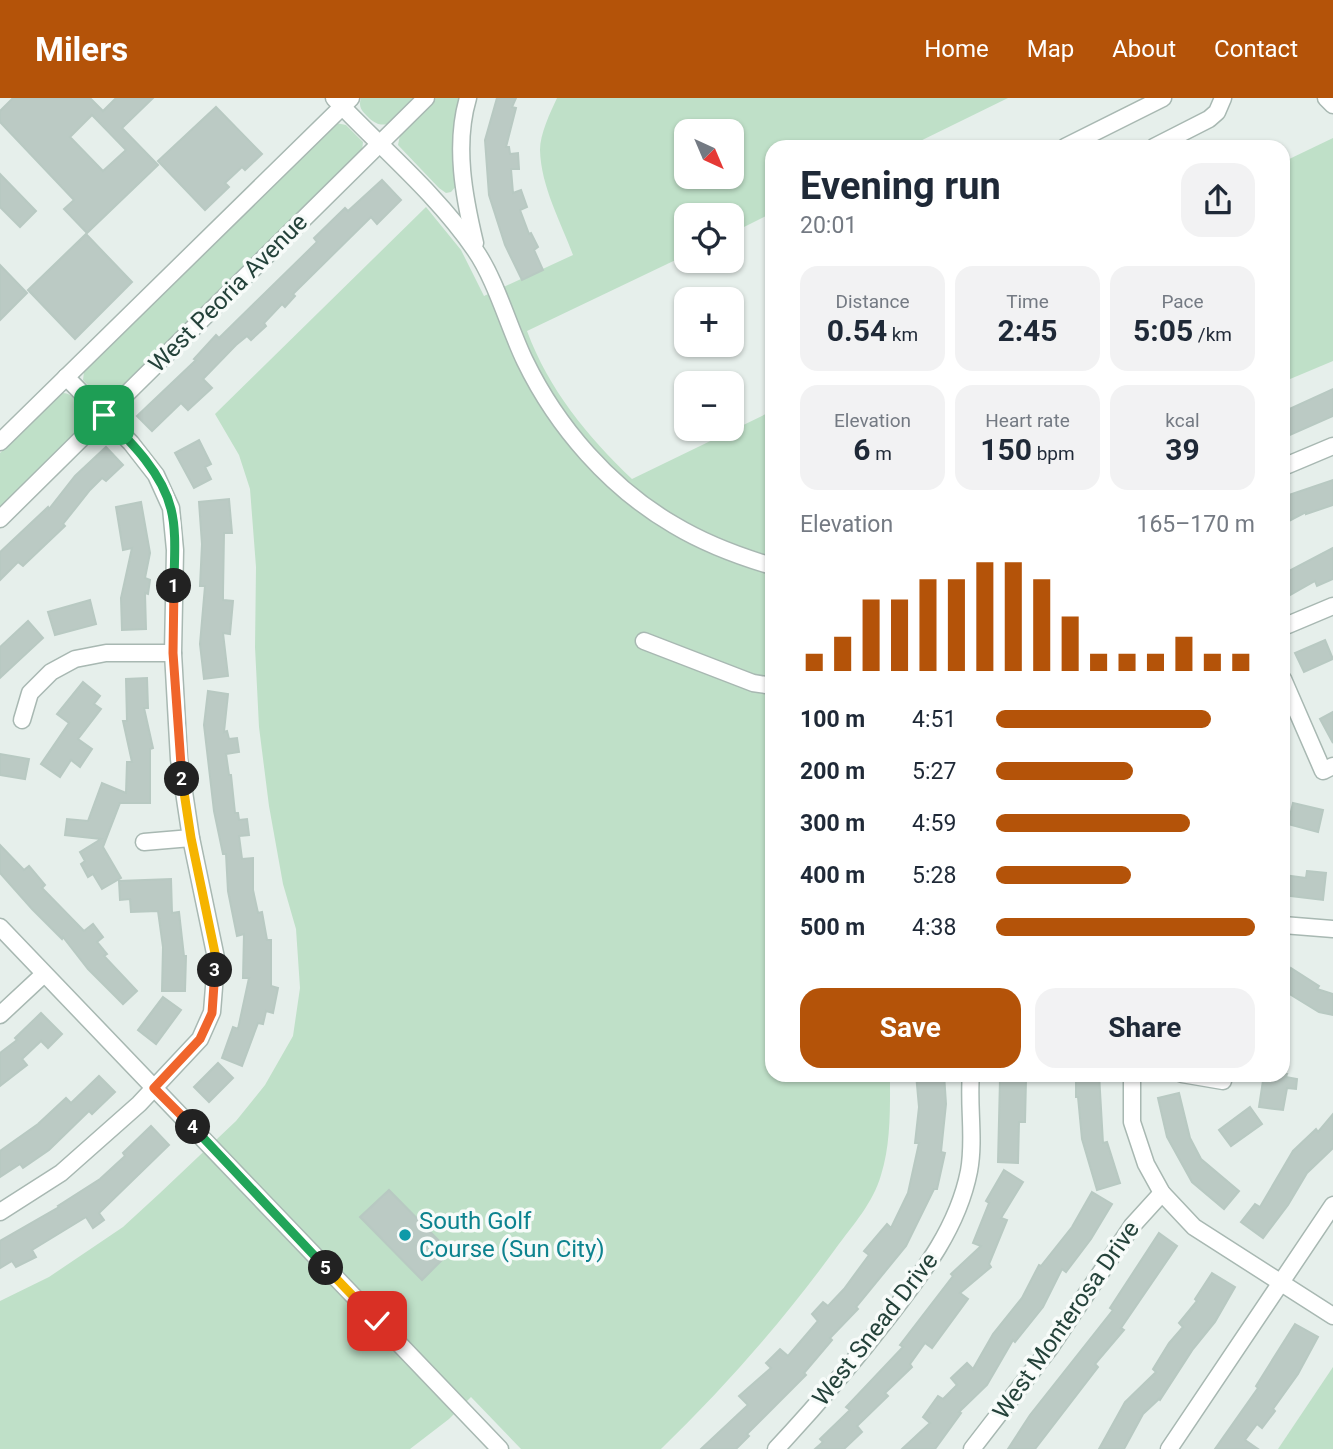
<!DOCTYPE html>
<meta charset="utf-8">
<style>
body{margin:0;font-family:Roboto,sans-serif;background:#f2f2f3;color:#1f2937;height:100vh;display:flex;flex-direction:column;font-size:26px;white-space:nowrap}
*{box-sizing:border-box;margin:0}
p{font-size:23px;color:#747a83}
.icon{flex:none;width:38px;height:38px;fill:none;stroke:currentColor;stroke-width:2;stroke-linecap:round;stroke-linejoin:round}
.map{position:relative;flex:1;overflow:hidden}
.details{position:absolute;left:765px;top:42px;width:525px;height:942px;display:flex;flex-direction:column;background:#fff;border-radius:21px;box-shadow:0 2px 5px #0004}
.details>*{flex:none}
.needle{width:46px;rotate:136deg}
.tools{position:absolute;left:674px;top:21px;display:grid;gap:14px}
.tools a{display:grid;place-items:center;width:70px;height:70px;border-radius:14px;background:#fff;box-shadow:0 2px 5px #0004;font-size:35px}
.pin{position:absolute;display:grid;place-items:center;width:60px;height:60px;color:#fff;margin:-30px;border-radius:14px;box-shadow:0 4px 10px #0006}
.km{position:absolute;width:35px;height:35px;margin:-18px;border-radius:50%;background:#222;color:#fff;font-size:19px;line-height:35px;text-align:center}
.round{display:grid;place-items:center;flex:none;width:74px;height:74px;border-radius:21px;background:#f2f2f3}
.summary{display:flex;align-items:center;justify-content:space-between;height:119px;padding:0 35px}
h1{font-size:38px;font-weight:700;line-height:52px}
.metrics{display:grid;grid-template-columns:repeat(3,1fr);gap:10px;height:119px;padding:7px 35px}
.metrics div{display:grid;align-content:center;border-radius:18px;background:#f2f2f3;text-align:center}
.metrics b{font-size:30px;font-weight:700}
.metrics small{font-size:19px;font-weight:400}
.metrics p{font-size:19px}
.chart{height:196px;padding:14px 35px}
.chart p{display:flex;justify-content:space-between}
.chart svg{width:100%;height:126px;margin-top:7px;stroke:#b45309;stroke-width:6}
.primary-button{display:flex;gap:14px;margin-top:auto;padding:14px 35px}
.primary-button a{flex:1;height:80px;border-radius:21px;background:#b45309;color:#fff;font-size:28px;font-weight:700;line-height:80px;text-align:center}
.primary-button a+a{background:#f2f2f3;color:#1f2937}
ul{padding:0 35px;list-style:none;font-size:23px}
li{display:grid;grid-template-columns:112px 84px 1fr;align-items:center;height:52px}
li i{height:18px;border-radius:9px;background:#b45309}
header{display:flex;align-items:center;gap:42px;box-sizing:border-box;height:98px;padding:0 35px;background:#b45309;color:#fff}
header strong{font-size:33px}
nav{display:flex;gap:38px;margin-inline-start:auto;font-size:24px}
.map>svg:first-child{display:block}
.green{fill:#bfe0c8;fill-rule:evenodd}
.building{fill:#bbcac4;stroke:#b8c9c2;stroke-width:2;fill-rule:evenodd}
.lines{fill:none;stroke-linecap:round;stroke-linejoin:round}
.minor-casing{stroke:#a8b8b2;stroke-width:19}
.minor{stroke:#fff;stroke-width:16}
.split-1-casing{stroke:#fff;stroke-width:14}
.split-2-casing{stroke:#fff;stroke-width:14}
.split-3-casing{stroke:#fff;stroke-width:14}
.split-4-casing{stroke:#fff;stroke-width:14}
.split-5-casing{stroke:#fff;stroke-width:14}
.split-6-casing{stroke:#fff;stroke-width:14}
.split-1{stroke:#22a559;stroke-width:9}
.split-2{stroke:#f0652b;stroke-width:9}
.split-3{stroke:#f5b400;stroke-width:9}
.split-4{stroke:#f0652b;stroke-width:9}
.split-5{stroke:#22a559;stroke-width:9}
.split-6{stroke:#f5b400;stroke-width:9}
.culture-dot{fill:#0f9aa8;stroke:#f7fbf9;stroke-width:2.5}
.labels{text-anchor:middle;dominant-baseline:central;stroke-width:7;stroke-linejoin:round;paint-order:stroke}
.street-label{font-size:24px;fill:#24423a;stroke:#f7fbf9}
.culture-label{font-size:24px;fill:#0d838f;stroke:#f7fbf9;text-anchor:start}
</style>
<header>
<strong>Milers</strong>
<nav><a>Home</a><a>Map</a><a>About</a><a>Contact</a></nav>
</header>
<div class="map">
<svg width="1333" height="1351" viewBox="0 0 1333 1351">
<rect width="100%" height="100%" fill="#e6efeb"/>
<g class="green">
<path d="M361 0H417C401 15 388 39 368 19 362 13 358 9 361 0Z"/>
<polygon points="436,0 462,0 457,87 451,94 446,95 439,90 398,47 400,37"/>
<path d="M557 0H1008L908 49H772V115L732 135V117H686V157L527 233C549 292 587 338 632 381L772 313V976L890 977C890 1009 891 1046 881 1077 873 1105 853 1127 836 1150 784 1222 725 1289 661 1351H521L471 1299 449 1321 410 1351H0V1203L49 1179 89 1152 123 1129 160 1095 236 1023 265 987 293 938 300 890 296 831 283 786 269 708 259 629 255 549 256 469 250 391 239 357 215 316 426 109 461 152 484 198 573 157C561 124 541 89 540 52 540 36 550 15 557 0ZM686 33H732V79H686Z"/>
<polygon points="336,25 346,27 363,44 362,53 113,300 101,301 83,282 84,274 87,269"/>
<polygon points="1333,40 1333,263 1283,284 1283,64"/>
<path d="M63 295C75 296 85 308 90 318L89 322 0 412V355L57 298Z"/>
<polygon points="1333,1269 1333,1351 1278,1351"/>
</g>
<g class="building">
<path d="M13 0H90L103 13 116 0H153L122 30 158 67 87 135 64 111 74 102 0 24V13ZM92 17 126 52 103 73 70 39Z"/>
<polygon points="497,0 516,0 512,9 516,10 506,49 509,49 510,56 518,55 519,71 511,71 513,95 521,92 527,109 520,112 529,136 531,135 538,149 534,152 543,172 522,182 505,147 489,97 485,42"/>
<polygon points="216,9 262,56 245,72 242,69 225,85 229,89 205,112 158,63"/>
<polygon points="0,76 36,113 20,129 0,109"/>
<polygon points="382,82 401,102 377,126 371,119 293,196 295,198 285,209 282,206 264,225 266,228 251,242 247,238 236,247 203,281 212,290 188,312 181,305 152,333 137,318 196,262 194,261 216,237 219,240 317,144 314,140 345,110 348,113"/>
<polygon points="86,136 132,184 75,241 28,192"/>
<polygon points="0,167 27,195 0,222"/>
<polygon points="1333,291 1333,318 1283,340 1283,314"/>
<polygon points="199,342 211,366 205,369 211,381 194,390 175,355"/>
<polygon points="106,349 123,367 106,383 102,380 90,392 63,426 65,428 23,468 18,464 0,482 0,454 48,409 49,411 75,378"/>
<polygon points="1333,382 1333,407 1306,416 1306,414 1283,426 1283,399"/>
<polygon points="229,401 232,435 224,435 223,495 223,502 233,503 230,536 223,535 228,578 204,581 200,546 205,488 200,488 202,446 199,404"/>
<polygon points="141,404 150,455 145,480 150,482 148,496 145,495 146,531 122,532 121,500 132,450 123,452 116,409"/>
<polygon points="1333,450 1333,481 1317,488 1315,483 1283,501 1283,476"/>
<polygon points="90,502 96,526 55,537 48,514"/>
<polygon points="28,523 43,540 0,580 0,549"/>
<polygon points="1325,542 1333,561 1304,574 1295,555"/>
<polygon points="147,580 148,610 144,610 153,650 150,651 150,705 120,705 103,749 121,780 102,791 93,776 88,779 81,766 85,763 80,754 101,741 65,737 67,721 88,723 102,685 126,695 127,664 132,664 123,623 127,623 126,581"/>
<polygon points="83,584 100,598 94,606 101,611 78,641 92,651 80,669 71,662 60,679 41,666 69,625 57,616"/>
<polygon points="208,593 228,596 224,634 227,633 229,641 237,640 239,654 226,656 229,677 231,677 235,715 238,715 239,722 247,721 249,737 239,738 242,761 253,760 253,792 258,815 262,814 267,842 271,842 271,888 278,890 273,915 266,913 263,926 258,925 242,968 222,960 233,929 238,931 249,880 243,880 244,836 237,838 228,793 226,756 223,756 214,713 204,627"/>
<polygon points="1333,614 1333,645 1320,621"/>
<polygon points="0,656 29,661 25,681 0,677"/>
<polygon points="1293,705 1323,712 1318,734 1288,726"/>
<polygon points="0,747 24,772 29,768 45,787 42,790 84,833 93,826 103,839 97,844 107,856 104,858 137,893 123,906 88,871 63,839 62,841 32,811 0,775"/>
<polygon points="1307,773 1326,775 1323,802 1283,797 1283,777 1306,780"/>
<polygon points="171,781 172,815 179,814 184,858 186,858 185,893 162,893 163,849 158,813 131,814 130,801 120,802 119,783"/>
<polygon points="1291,870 1319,888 1317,891 1333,896 1333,917 1319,914 1283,892 1283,884"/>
<polygon points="163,899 181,912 156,946 138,932"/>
<polygon points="41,915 62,936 48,950 41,943 22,961 27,967 0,988 0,955 17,942 15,940"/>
<polygon points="218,965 233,980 209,1004 194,989"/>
<polygon points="916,976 944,976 946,1006 941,1054 945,1055 937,1091 934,1091 906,1148 856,1209 858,1211 830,1240 832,1242 804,1275 806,1277 747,1336 749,1338 736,1351 701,1351 748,1307 739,1298 771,1270 766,1265 780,1251 788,1258 818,1223 812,1216 823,1204 828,1208 844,1191 869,1157 864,1153 887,1126 891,1130 908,1095 919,1045 915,1045 919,1009"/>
<polygon points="1076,976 1099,976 1103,1045 1107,1044 1120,1085 1097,1092 1082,1041 1078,999 1076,999"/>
<polygon points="1264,976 1287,976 1286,979 1297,981 1296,991 1287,990 1283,1012 1259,1009"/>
<polygon points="99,978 115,994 92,1016 89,1013 49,1052 23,1070 20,1066 0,1079 0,1053 38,1026 66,1000 71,1005"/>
<polygon points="1000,981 1026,982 1025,1024 1019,1024 1018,1065 998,1064"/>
<polygon points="1179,995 1190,1040 1201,1061 1239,1093 1224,1111 1192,1084 1167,1039 1158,1000"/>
<polygon points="1250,1009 1262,1026 1231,1048 1219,1032"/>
<polygon points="1333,1016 1333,1050 1307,1075 1288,1107 1263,1140 1241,1124 1255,1106 1260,1109 1293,1053 1316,1031 1318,1034"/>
<polygon points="151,1028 169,1047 99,1115 104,1122 93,1130 86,1119 32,1152 36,1159 16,1169 12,1163 0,1170 0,1143 59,1109 58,1108 100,1081 125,1058 123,1055"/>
<polygon points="1004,1072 1023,1084 1001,1120 1007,1122 989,1166 991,1169 960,1195 968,1201 932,1250 925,1245 910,1266 912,1269 885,1295 888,1298 857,1328 862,1334 844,1351 815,1351 823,1344 820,1341 850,1312 846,1309 903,1249 900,1247 953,1178 951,1176 981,1148 973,1145 989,1105 986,1103"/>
<polygon points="389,1092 450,1154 422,1182 360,1119"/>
<polygon points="1092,1094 1112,1106 1091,1141 1066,1174 1062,1171 1043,1209 1015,1244 1013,1242 987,1287 959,1314 961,1315 935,1351 902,1351 930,1325 923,1319 938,1298 943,1301 957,1287 951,1280 967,1265 973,1271 993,1236 1022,1200 1039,1167 1041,1168 1072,1129"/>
<polygon points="1159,1135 1177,1148 1121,1230 1124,1232 1095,1266 1098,1269 1035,1351 1008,1351 1030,1317 1113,1212 1110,1210"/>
<polygon points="1212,1175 1235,1189 1215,1224 1193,1251 1160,1302 1159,1301 1143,1316 1124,1351 1099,1351 1125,1304 1156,1274 1153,1271 1169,1245 1183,1229 1179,1225 1197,1203 1195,1201"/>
<polygon points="1295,1226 1318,1239 1298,1276 1273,1311 1275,1313 1262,1330 1257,1326 1245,1342 1258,1351 1215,1351 1258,1290 1256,1288"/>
</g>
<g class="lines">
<defs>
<g id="minor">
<path d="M334 0C381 50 436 95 475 152 496 182 509 230 525 263 557 329 610 390 674 427 704 445 738 458 772 468"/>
<path d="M468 0C454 47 464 99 475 145"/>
<polyline points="1326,0 1333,7"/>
<polyline points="1065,49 1163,0"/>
<polyline points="1154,49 1209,21 1217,14 1223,0"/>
<polyline points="0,344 351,0"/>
<polyline points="1283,369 1333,348"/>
<polyline points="0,421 426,0"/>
<polyline points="1283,529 1333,508"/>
<polyline points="644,543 753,585 772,588"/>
<polyline points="1283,581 1323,673 1333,668"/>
<polyline points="22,622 30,595 51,574 75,561 106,555 173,555"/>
<polyline points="144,744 191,740"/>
<polyline points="1283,827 1333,831"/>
<polyline points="0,829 500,1351"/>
<polyline points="0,917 44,876"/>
<polyline points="1132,976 1132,1024 1146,1066 1162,1095 1194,1129 1333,1218"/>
<polyline points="1182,976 1223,983"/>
<polyline points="0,1114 61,1075 139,1006 200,941 212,914 214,889 216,860 191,740 179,661 173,555 175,452 171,410 156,377 131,345 66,279"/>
<path d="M776 1351C816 1308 854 1264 890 1217 924 1173 958 1129 969 1073 975 1041 968 1008 971 976"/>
<polyline points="972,1351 1050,1250 1132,1128 1162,1095"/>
<polyline points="1169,1351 1333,1107"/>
</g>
</defs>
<use href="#minor" class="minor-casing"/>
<use href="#minor" class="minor"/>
</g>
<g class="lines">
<defs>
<path id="split-1" d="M104 317C130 343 162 374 171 411 177 435 174 463 174 488"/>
<polyline id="split-2" points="174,488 173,555 182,681"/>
<polyline id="split-3" points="182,681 191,740 216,860 215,872"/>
<polyline id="split-4" points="193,1029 154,990 200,941 212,915 215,872"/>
<polyline id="split-5" points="193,1029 326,1170"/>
<polyline id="split-6" points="326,1170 377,1223"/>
</defs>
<use href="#split-1" class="split-1-casing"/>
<use href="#split-2" class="split-2-casing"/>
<use href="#split-3" class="split-3-casing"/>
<use href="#split-4" class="split-4-casing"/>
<use href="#split-5" class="split-5-casing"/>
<use href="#split-6" class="split-6-casing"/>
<use href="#split-1" class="split-1"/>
<use href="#split-2" class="split-2"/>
<use href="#split-3" class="split-3"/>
<use href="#split-4" class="split-4"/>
<use href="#split-5" class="split-5"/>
<use href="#split-6" class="split-6"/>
</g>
<circle class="culture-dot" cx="405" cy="1137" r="7"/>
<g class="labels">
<g class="street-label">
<text transform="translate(228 195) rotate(-45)">West Peoria Avenue</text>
<text transform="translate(1066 1222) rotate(-55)">West Monterosa Drive</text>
<text transform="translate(875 1231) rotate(-52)">West Snead Drive</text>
</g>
<g class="culture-label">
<text x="419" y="1123">South Golf<tspan x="419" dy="28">Course (Sun City)</tspan></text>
</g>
</g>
</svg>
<div class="tools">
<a><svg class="needle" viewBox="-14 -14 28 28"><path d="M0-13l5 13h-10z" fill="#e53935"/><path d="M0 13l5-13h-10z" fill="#747a83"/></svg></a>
<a><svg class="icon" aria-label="locate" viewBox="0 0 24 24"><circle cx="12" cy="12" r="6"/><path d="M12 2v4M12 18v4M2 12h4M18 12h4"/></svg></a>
<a>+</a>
<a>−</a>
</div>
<div class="pin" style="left:104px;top:317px;background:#1e9e55"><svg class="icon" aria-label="arrive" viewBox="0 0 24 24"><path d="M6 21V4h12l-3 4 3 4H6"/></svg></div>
<div class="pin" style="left:377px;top:1223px;background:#d93025"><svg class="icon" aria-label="check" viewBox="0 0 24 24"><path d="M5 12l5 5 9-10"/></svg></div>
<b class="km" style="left:174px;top:488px">1</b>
<b class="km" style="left:182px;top:681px">2</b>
<b class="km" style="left:215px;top:872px">3</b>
<b class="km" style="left:193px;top:1029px">4</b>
<b class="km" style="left:326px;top:1170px">5</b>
<section class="details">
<div class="summary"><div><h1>Evening run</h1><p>20:01</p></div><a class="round"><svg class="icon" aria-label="share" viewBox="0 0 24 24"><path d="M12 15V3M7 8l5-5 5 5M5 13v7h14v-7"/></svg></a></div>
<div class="metrics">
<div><p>Distance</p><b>0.54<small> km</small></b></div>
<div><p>Time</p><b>2:45</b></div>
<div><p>Pace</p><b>5:05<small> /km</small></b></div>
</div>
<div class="metrics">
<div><p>Elevation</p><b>6<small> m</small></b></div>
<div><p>Heart rate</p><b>150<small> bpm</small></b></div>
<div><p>kcal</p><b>39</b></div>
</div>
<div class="chart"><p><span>Elevation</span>165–170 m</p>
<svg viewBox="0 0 160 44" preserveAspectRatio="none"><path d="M5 44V38M15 44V32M25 44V19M35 44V19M45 44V12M55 44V12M65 44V6M75 44V6M85 44V12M95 44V25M105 44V38M115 44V38M125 44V38M135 44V32M145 44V38M155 44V38"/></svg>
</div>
<ul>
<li><b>100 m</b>4:51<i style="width:83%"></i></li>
<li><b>200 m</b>5:27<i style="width:53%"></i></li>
<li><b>300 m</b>4:59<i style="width:75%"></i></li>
<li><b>400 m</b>5:28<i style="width:52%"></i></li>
<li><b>500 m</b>4:38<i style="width:100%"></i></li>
</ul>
<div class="primary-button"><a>Save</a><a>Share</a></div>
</section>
</div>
